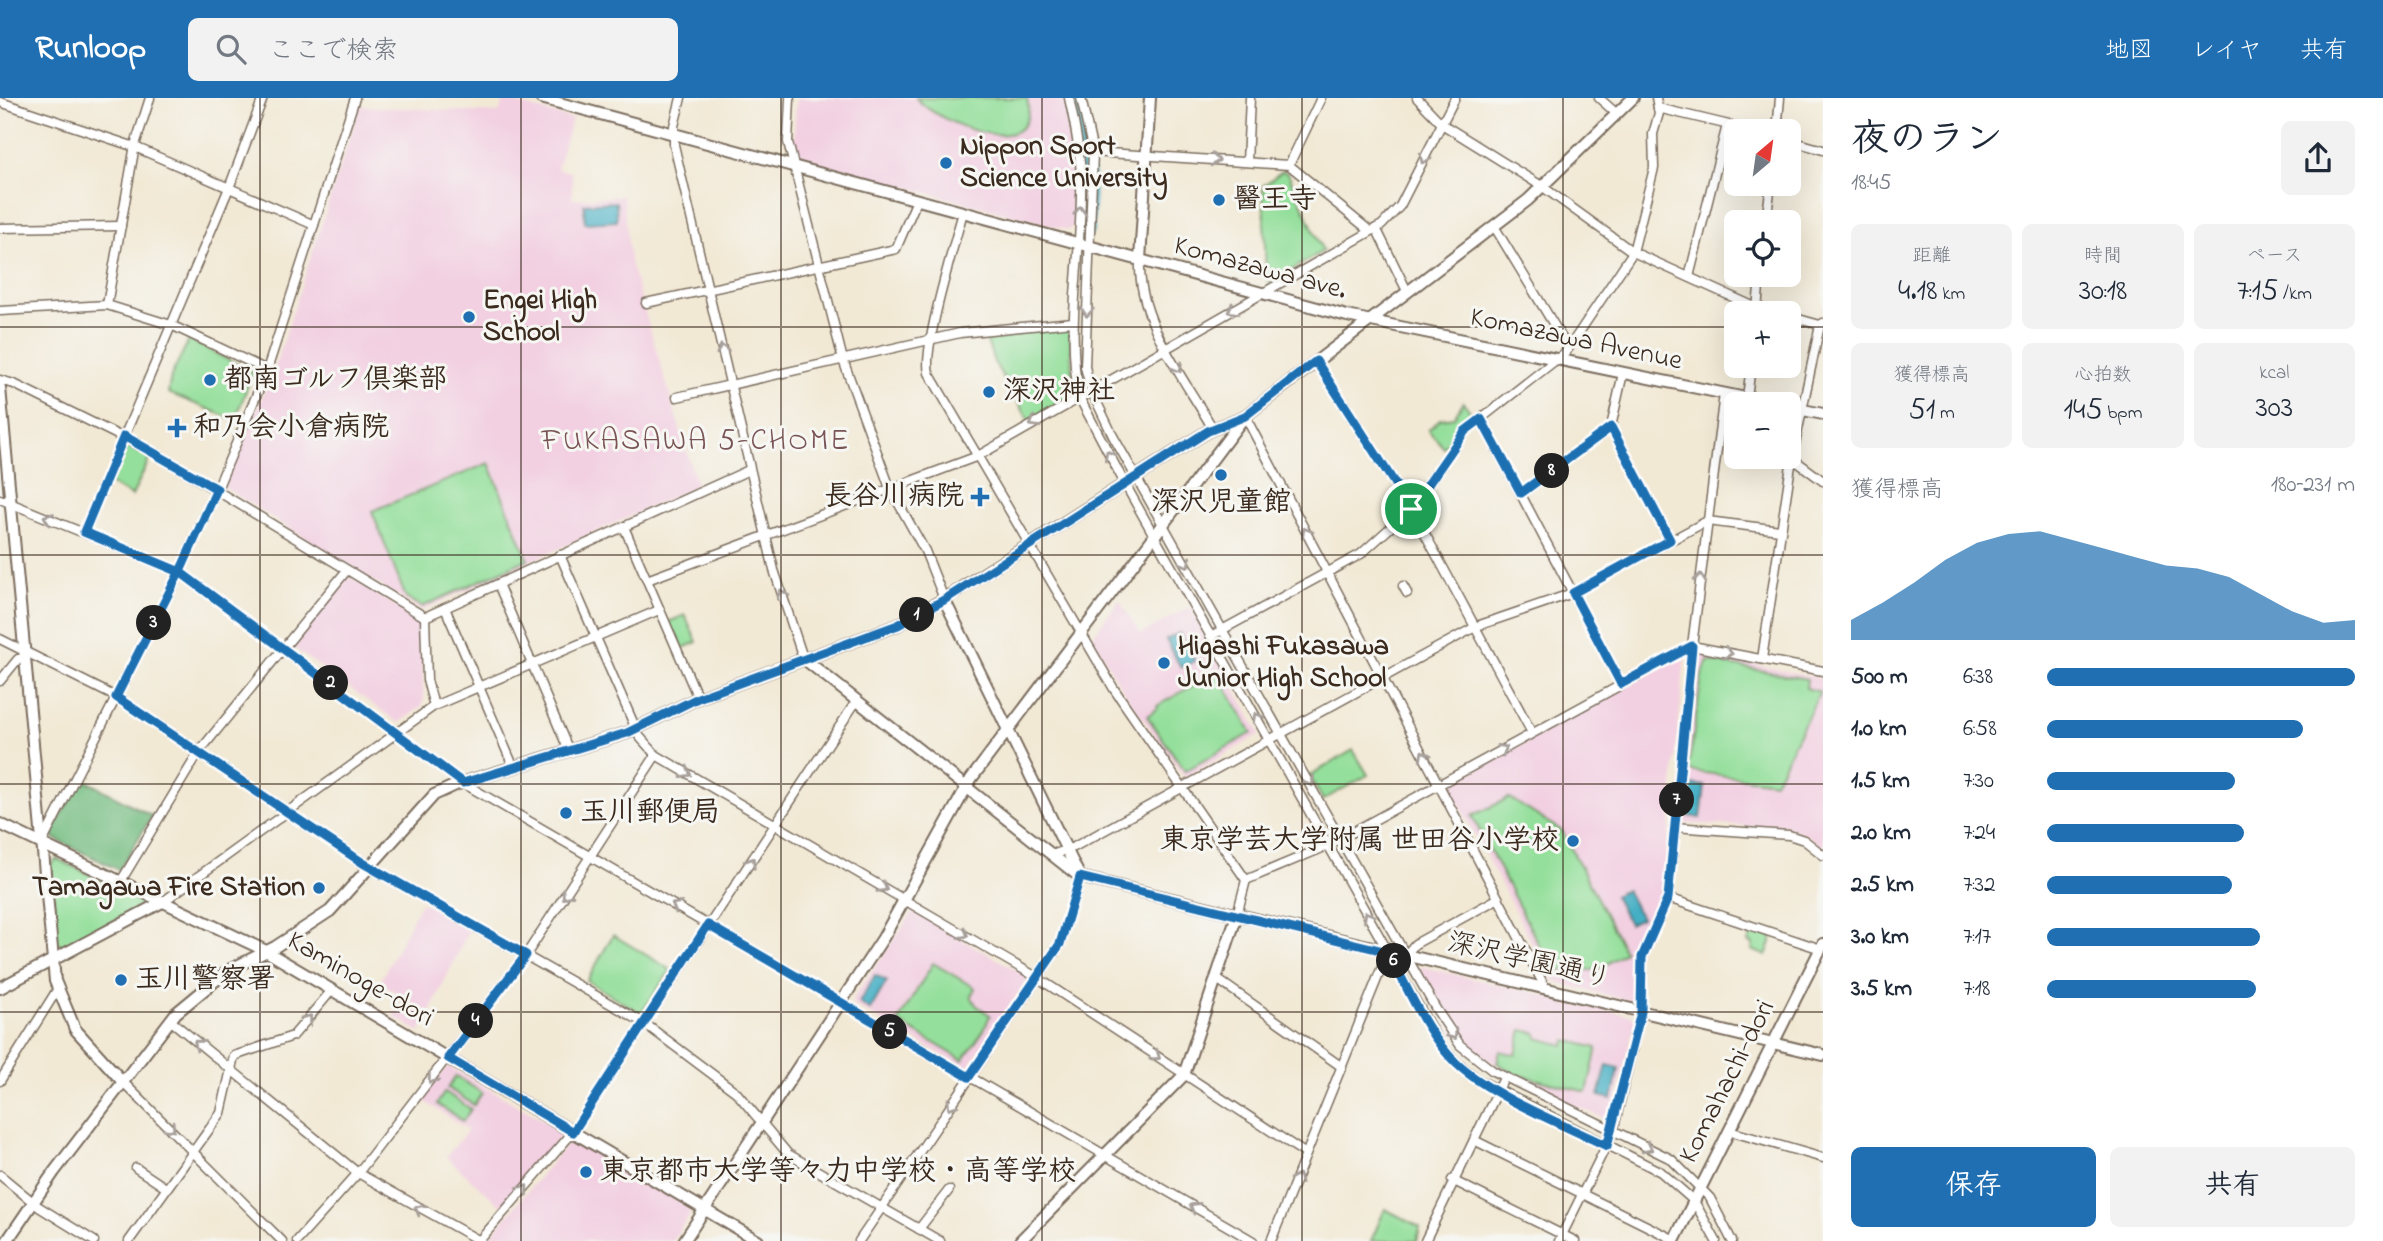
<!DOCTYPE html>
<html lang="ja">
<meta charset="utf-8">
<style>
body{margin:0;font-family:"Indie Flower","Klee One",sans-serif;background:#f2f2f3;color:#1f2937;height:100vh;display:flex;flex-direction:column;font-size:26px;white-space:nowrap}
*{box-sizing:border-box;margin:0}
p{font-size:23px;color:#747a83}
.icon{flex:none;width:38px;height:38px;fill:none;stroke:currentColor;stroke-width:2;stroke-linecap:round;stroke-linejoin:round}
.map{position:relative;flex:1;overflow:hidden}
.side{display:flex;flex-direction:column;background:#fff;width:560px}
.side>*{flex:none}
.needle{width:46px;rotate:29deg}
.fabs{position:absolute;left:1724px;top:21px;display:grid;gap:14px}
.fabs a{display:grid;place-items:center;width:77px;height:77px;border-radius:10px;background:#fff;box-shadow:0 7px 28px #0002;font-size:35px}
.pin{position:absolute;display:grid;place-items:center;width:60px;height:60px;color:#fff;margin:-30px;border:4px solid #fff;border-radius:50%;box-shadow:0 2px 7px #0007}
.km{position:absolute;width:35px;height:35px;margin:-18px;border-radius:50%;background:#222;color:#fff;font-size:19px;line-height:35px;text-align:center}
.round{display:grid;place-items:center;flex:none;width:74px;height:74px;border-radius:10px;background:#f2f2f3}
.overview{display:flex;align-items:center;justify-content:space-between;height:119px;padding:0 28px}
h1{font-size:38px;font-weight:600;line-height:52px}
.figures{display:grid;grid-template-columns:repeat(3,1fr);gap:10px;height:119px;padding:7px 28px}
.figures div{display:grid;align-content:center;border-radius:10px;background:#f2f2f3;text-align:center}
.figures b{font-size:30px;font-weight:600}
.figures small{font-size:19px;font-weight:400}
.figures p{font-size:19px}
.chart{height:196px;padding:14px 28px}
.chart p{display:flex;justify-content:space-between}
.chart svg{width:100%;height:126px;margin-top:7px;fill:#1f6fb2;opacity:.7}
.action{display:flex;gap:14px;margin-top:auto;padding:14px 28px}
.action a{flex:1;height:80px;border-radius:10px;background:#1f6fb2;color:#fff;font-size:28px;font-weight:600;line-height:80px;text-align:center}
.action a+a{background:#f2f2f3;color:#1f2937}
ul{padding:0 28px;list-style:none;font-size:23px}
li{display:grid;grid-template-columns:112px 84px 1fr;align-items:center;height:52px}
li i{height:18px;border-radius:9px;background:#1f6fb2}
header{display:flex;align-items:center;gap:42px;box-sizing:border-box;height:98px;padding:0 35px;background:#1f6fb2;color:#fff}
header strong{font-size:33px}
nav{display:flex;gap:38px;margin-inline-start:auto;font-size:24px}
.search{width:490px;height:63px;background:#f2f2f3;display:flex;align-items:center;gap:18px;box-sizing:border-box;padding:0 24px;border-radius:10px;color:#747a83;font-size:26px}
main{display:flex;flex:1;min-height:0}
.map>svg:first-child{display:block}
.built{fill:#f2cfe1}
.green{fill:#94df9b;stroke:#68845c;stroke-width:2}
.forest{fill:#77be83;stroke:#597450;stroke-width:2}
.water{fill:#45afc4;stroke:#406c71;stroke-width:2}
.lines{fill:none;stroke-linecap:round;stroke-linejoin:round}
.river{stroke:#45afc4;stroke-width:16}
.street-casing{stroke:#7b6d5e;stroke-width:11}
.secondary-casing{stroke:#7b6d5e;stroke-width:14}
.street{stroke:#fff;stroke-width:8}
.secondary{stroke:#fff;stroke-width:10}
.oneway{stroke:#a79f9a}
.route-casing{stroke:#fff;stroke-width:14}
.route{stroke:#1f6fb2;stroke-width:9}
.grid{fill:none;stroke:#3b2a1e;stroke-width:2;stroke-opacity:0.55}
.poi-dot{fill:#1f6fb2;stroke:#f6f6f2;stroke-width:2.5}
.labels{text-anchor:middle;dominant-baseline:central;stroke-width:6;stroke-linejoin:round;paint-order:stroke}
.poi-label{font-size:28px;font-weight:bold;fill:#3b2a1e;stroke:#f6f6f2;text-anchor:start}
.street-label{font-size:28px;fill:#3b2a1e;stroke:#f6f6f2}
.neighbourhood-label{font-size:30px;letter-spacing:2px;fill:#7a5455;stroke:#f6f6f2}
</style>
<header>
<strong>Runloop</strong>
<div class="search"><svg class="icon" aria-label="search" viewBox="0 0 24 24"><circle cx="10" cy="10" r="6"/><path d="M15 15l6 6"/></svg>ここで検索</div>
<nav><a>地図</a><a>レイヤ</a><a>共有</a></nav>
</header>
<main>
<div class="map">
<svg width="1823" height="1143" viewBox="0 0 1823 1143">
<rect width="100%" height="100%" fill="#f6f6f2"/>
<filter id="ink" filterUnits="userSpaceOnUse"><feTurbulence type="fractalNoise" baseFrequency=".0143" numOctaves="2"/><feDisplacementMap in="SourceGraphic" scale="14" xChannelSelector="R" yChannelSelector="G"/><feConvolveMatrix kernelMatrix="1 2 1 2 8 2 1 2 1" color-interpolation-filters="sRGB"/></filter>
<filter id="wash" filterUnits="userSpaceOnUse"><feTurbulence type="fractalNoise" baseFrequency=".00686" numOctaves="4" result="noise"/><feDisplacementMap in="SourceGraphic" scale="28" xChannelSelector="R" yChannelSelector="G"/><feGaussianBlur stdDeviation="1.57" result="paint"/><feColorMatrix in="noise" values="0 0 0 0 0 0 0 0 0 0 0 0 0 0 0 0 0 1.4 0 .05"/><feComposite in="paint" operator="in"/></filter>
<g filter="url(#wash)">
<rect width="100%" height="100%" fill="#f2e9d5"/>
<g class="built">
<polygon points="796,0 1064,0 1078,68 1073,128 1068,132 802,61 794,44"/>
<polygon points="504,2 572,21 557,71 572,74 572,101 623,98 630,164 697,388 421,513 222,388 273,275 360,8 499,15"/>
<polygon points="349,478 420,524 424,601 422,608 399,625 292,549"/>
<polygon points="1119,502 1141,536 1190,509 1260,636 1185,680 1122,591 1092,539"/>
<polygon points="1701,555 1823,581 1823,749 1802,734 1786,730 1682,725 1678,721 1695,560"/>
<polygon points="1685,556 1663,799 1634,861 1637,900 1634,904 1559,885 1550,880 1449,687"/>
<polygon points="421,804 470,830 420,934 393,918 405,900 380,884"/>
<polygon points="913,814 1029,879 967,971 854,908 852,902"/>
<polygon points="1423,869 1633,918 1635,923 1611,1023 1531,989 1476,954 1456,935 1438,908 1418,870"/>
<polygon points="448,968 564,1034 502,1109 446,1059 468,1032 421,1001"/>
<polygon points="572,1040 688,1109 690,1116 672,1143 487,1142"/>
</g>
<g class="green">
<path d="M916 0H1027C1041 68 937 25 916 0Z"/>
<polygon points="1071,0 1078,0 1089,55 1090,127 1082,126"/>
<polygon points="1282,73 1288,75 1323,153 1270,185 1266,179 1263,88"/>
<polygon points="1067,228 1070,230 1073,297 1030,324 994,264 985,237"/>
<polygon points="189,242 253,274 235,322 168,295 171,278"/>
<polygon points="1463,304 1473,317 1460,328 1444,350 1428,332 1440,321 1454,319"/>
<polygon points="126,345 151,358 132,398 109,386"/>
<polygon points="489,365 528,461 422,509 406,500 372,413"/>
<polygon points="685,517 697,544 679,552 668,524"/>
<polygon points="1708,563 1807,581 1806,590 1820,594 1775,684 1688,673 1702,577"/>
<polygon points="1217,574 1252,635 1185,673 1147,618 1158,610 1157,608"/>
<polygon points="1353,652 1368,677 1323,702 1309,678"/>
<polygon points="1509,700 1562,733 1625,854 1598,872 1552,872 1472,718"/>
<polygon points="57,761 139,800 140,809 65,849 57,844 51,766"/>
<polygon points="1753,832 1773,839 1766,858 1752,852 1753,846 1748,844"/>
<polygon points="613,837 671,872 641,915 587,883"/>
<polygon points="933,865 975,890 971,898 976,907 990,917 984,932 963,962 898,924"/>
<polygon points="1522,932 1537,935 1537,940 1564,947 1566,942 1597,950 1587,994 1515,976 1497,965 1500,953 1516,957"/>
<polygon points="456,978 482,995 474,1007 448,990"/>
<polygon points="445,994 471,1011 463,1023 437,1006"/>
<polygon points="1385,1111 1420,1129 1417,1143 1371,1143"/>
</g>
<polygon class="forest" points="81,680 152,718 119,772 55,741 52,735"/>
<g class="water">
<polygon points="616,104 617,123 585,125 584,106"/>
<polygon points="1179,535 1195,563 1181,570 1166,542"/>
<polygon points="1686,686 1705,688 1701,720 1682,717"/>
<polygon points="1626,792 1641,820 1629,826 1614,798"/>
<polygon points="875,877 887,883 870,912 859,905"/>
<polygon points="1607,967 1619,970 1612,1001 1599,998"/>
</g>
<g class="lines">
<polyline class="river" points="1075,0 1088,85 1086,132"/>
</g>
</g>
<g filter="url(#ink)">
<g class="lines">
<defs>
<g id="street">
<polyline points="681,0 674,28 674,47 774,472 803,560"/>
<polyline points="790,0 788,44 843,262 890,390 925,453 944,501"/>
<path d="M1069 0C1075 27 1080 52 1081 79 1083 153 1065 226 1079 299L1125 386 1440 946 1456 964 1479 982 1661 1074 1694 1103 1716 1143"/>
<polyline points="1081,0 1093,54 1085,269 1091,292 1113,338 1436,911 1460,947 1493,973 1671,1061 1710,1100 1732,1143"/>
<polyline points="1417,0 1442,26 1543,89 1633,154 1757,210 1778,215"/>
<polyline points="1599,0 1617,16"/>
<polyline points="0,4 135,49 314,127"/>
<polyline points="1658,10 1754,33"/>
<polyline points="1777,33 1780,0"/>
<polyline points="1788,42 1823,52"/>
<polyline points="1093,54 1289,67 1370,133"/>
<polyline points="1247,64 1250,0"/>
<polyline points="1289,67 1321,0"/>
<path d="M963 114C955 144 922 251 929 275L1114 591 1246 782 1237 817"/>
<polyline points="1766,124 1771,86"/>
<polyline points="1494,128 1568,250"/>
<polyline points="0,130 121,128"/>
<polyline points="1376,130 1407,193"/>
<path d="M1140 162C1137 222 1184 280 1213 331"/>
<polyline points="1689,179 1727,27"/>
<polyline points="646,205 896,151 917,102"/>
<polyline points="107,207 135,47 150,0"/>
<polyline points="1757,212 1760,177"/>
<polyline points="0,213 107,207 171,227 267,272"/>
<polyline points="1788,218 1820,227"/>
<polyline points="1316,263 1416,419 1532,635"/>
<polyline points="1623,275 1611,329 1670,442"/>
<polyline points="0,282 14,286 158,357 425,519"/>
<polyline points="677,299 960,235 1073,224"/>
<polyline points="1747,300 1751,268"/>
<polyline points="1245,318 1546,891"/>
<polyline points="1481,321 1621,586"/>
<polyline points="1792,360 1823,383"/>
<polyline points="1522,395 1611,329"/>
<polyline points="0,401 180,474 463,685 1253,1143"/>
<polyline points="624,429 698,600"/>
<polyline points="84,434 229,90 263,0"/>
<polyline points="560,457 639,638 656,657 1038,880 1306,1056"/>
<polyline points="647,482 978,358 1382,127 1400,108 1455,0"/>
<polyline points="498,486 569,653"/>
<polyline points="1403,488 1407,495"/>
<polyline points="445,510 514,670"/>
<polyline points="425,519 749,372"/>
<polyline points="425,519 427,582 434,608"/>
<polyline points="1211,538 1361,456 1411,411 1465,333 1566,254 1633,154 1654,70 1653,36 1659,15 1656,0"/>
<polyline points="0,541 116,599 363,765 644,925 736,994 788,1056 940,1143"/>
<polyline points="1762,561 1792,360 1820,227 1823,225"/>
<polyline points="0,583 18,561 25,560"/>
<polyline points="1674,729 1789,737 1804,742 1823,757"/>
<polyline points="43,743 180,474 217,391 267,272 355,0"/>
<polyline points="1052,757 1074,749 1477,528 1573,495 1707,423 1780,432"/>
<polyline points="1246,782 1327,748 1692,548 1823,573"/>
<polyline points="121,783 199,654 347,472"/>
<polyline points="1668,800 1821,851"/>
<polyline points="164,803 434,608 659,512"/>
<polyline points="1405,858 1415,846 1497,801"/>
<polyline points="1217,881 1342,969"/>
<polyline points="170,922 358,1075 480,1143"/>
<polyline points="0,983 57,892"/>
<polyline points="122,983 282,1143"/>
<polyline points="1729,1033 1823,1060"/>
<polyline points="1474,1042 1675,1142"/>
<polyline points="136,1070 166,1090"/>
<polyline points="0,1077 39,1109 94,1143"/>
<polyline points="1452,1082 1575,1143"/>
<polyline points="919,1131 949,1092"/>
<polyline points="129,1143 221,1015 234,958 293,938 332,892"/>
<polyline points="297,1143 358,1075 526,857 656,657"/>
<polyline points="479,1143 573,1034 857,602"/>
<polyline points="859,1143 1060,847 1080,779"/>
<polyline points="1271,1143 1388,854"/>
<polyline points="1425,1143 1504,980"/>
<polyline points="1559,1143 1613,1034 1641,914 1642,859 1668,800 1692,548 1724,296"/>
</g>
<g id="secondary">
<polyline points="541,0 1347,218 1775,306"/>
<polyline points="1140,162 1150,0"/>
<polyline points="0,290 55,883 75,931 122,983"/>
<polyline points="1788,309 1823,316"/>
<polyline points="944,501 1079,777"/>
<polyline points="803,560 1080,779 1823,957"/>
<polyline points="0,726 264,852 758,1143"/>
<polyline points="0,890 164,803"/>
<polyline points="7,1143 54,1074 176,915 227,873 275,849 330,813 434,697 458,686 627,635 698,600 898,527 944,501 1208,333 1245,318"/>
<polyline points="684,1143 883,840 971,681 1245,318 1528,102 1633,0"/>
<polyline points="1020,1143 1184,977 1237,817"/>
<polyline points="1674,1143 1823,846"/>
</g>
</defs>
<use href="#street" class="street-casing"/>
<use href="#secondary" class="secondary-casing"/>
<use href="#street" class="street"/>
<use href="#secondary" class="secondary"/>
</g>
<defs><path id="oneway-chevron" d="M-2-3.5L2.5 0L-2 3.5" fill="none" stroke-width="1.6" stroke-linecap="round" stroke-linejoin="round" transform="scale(1.75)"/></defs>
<g class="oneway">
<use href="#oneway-chevron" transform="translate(1424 61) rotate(117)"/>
<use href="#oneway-chevron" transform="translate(1215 62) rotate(4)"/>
<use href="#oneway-chevron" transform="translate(1080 113) rotate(-88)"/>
<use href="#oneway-chevron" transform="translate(1232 212) rotate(151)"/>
<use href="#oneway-chevron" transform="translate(1087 214) rotate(94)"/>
<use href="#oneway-chevron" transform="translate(722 251) rotate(-103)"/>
<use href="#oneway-chevron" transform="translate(1178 270) rotate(60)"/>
<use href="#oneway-chevron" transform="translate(1034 325) rotate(150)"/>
<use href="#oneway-chevron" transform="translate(1109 357) rotate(-118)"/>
<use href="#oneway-chevron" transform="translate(48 420) rotate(-158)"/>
<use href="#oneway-chevron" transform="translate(1306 434) rotate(-120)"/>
<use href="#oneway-chevron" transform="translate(1186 465) rotate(61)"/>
<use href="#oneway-chevron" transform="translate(1700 480) rotate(-83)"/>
<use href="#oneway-chevron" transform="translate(782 496) rotate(-108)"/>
<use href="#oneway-chevron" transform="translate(1728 555) rotate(11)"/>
<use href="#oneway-chevron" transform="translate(1257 619) rotate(-119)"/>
<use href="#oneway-chevron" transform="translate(1503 651) rotate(-29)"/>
<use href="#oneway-chevron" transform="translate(1424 657) rotate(-118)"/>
<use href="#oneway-chevron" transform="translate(687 675) rotate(30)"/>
<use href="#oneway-chevron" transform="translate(1310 684) rotate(60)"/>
<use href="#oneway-chevron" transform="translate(751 764) rotate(-57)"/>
<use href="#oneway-chevron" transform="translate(883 790) rotate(31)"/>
<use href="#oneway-chevron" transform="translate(566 797) rotate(123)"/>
<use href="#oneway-chevron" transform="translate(676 808) rotate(-150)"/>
<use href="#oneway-chevron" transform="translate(1368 818) rotate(-120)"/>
<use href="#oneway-chevron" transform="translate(964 836) rotate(30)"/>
<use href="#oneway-chevron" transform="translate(308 921) rotate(-51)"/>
<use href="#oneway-chevron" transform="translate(1453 937) rotate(54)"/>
<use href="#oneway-chevron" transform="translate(198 946) rotate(-141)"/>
<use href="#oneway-chevron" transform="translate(1156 958) rotate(35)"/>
<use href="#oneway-chevron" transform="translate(432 981) rotate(128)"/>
<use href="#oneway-chevron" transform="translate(951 1007) rotate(125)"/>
<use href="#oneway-chevron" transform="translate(171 1030) rotate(46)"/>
<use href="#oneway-chevron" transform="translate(1648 1050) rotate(26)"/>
<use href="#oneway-chevron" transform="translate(1297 1080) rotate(-68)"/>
<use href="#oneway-chevron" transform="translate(524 1091) rotate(-49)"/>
<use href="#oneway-chevron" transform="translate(1194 1109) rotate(-150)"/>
<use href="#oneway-chevron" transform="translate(419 1111) rotate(-149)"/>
</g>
</g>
<g class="lines" filter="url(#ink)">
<defs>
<path id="route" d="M1411 411 1316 263 1245 318 1208 333 944 502 898 527 698 600 627 635 463 685 180 474 84 434 124 338 217 391 183 467 177 479 116 599 363 765 526 857 448 960 573 1034 708 827 969 979 1060 846 1080 779 1388 854C1408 890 1426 936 1456 965 1491 998 1562 1026 1607 1048L1641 914 1642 859 1668 800 1692 548 1621 586 1573 495 1670 442 1611 329 1521 395 1481 321 1465 333 1411 411"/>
</defs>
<use href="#route" class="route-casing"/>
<use href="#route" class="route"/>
</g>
<path class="grid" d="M260 0V1143M521 0V1143M781 0V1143M1042 0V1143M1302 0V1143M1563 0V1143M0 229H1736M1788 229H1823M0 457H1823M0 686H1823M0 914H1823"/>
<g class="poi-dot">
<circle cx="946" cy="65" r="7"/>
<circle cx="1219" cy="102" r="7"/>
<circle cx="469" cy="219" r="7"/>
<circle cx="210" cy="282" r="7"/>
<circle cx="989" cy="294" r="7"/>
<path d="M173.5 319.5h7v7h7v7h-7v7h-7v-7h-7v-7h7z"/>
<circle cx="1221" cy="377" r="7"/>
<path d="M976.5 388.5h7v7h7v7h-7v7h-7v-7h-7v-7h7z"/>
<circle cx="1164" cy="565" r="7"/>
<circle cx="566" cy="715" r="7"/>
<circle cx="1573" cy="743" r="7"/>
<circle cx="319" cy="790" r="7"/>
<circle cx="121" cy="882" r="7"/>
<circle cx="586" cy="1074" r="7"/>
</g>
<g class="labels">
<g class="poi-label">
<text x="960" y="49">Nippon Sport<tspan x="960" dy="32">Science University</tspan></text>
<text x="1233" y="102">醫王寺</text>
<text x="483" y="203">Engei High<tspan x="483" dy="32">School</tspan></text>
<text x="224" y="282">都南ゴルフ倶楽部</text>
<text x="1003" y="294">深沢神社</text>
<text x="193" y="330">和乃会小倉病院</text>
<text x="964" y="399" text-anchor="end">長谷川病院</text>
<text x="1221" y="405" text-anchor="middle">深沢児童館</text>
<text x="1178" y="549">Higashi Fukasawa<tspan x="1178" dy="32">Junior High School</tspan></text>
<text x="580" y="715">玉川郵便局</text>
<text x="1559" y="743" text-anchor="end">東京学芸大学附属 世田谷小学校</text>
<text x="305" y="790" text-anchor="end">Tamagawa Fire Station</text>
<text x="135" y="882">玉川警察署</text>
<text x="600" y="1074">東京都市大学等々力中学校・高等学校</text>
</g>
<g class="street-label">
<text transform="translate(1260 171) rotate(15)">Komazawa ave.</text>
<text transform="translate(1576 242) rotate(12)">Komazawa Avenue</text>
<text transform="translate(1529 864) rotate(13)">深沢学園通り</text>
<text transform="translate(360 882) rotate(30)">Kaminoge-dori</text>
<text transform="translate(1728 984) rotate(-63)">Komahachi-dori</text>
</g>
<g class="neighbourhood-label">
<text x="696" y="344">FUKASAWA 5-CHOME</text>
</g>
</g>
</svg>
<div class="fabs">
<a><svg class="needle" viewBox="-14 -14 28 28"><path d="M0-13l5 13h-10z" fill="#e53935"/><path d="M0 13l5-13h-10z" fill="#747a83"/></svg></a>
<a><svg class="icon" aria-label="locate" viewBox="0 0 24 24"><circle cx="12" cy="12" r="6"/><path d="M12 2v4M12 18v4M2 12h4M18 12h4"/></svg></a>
<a>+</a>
<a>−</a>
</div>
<div class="pin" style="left:1411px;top:411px;background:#1e9e55"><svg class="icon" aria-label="arrive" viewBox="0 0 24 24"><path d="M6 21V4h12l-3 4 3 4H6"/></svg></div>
<b class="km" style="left:917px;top:517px">1</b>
<b class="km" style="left:331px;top:585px">2</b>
<b class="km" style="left:154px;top:525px">3</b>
<b class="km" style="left:476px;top:923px">4</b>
<b class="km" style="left:890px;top:934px">5</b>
<b class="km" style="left:1394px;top:863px">6</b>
<b class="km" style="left:1677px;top:702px">7</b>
<b class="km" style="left:1552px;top:373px">8</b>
</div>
<section class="side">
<div class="overview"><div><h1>夜のラン</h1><p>18:45</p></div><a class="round"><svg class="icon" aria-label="share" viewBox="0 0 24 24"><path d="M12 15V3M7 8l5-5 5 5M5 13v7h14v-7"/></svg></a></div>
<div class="figures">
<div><p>距離</p><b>4.18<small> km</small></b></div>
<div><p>時間</p><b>30:18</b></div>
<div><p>ペース</p><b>7:15<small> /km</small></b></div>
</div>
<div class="figures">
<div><p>獲得標高</p><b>51<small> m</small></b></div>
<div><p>心拍数</p><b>145<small> bpm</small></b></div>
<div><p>kcal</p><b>303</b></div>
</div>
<div class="chart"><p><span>獲得標高</span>180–231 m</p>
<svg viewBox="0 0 160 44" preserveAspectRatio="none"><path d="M0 44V37L10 31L20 24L30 16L40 10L50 7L60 6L70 9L80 12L90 15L100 18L110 19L120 22L130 28L140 34L150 38L160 37V44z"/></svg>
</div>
<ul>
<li><b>500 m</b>6:38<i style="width:100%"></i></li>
<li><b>1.0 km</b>6:58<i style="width:83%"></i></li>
<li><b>1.5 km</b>7:30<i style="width:61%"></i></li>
<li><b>2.0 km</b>7:24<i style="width:64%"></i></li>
<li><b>2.5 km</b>7:32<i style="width:60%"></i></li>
<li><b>3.0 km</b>7:17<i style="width:69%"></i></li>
<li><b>3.5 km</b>7:18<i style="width:68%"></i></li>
</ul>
<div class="action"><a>保存</a><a>共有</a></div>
</section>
</main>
